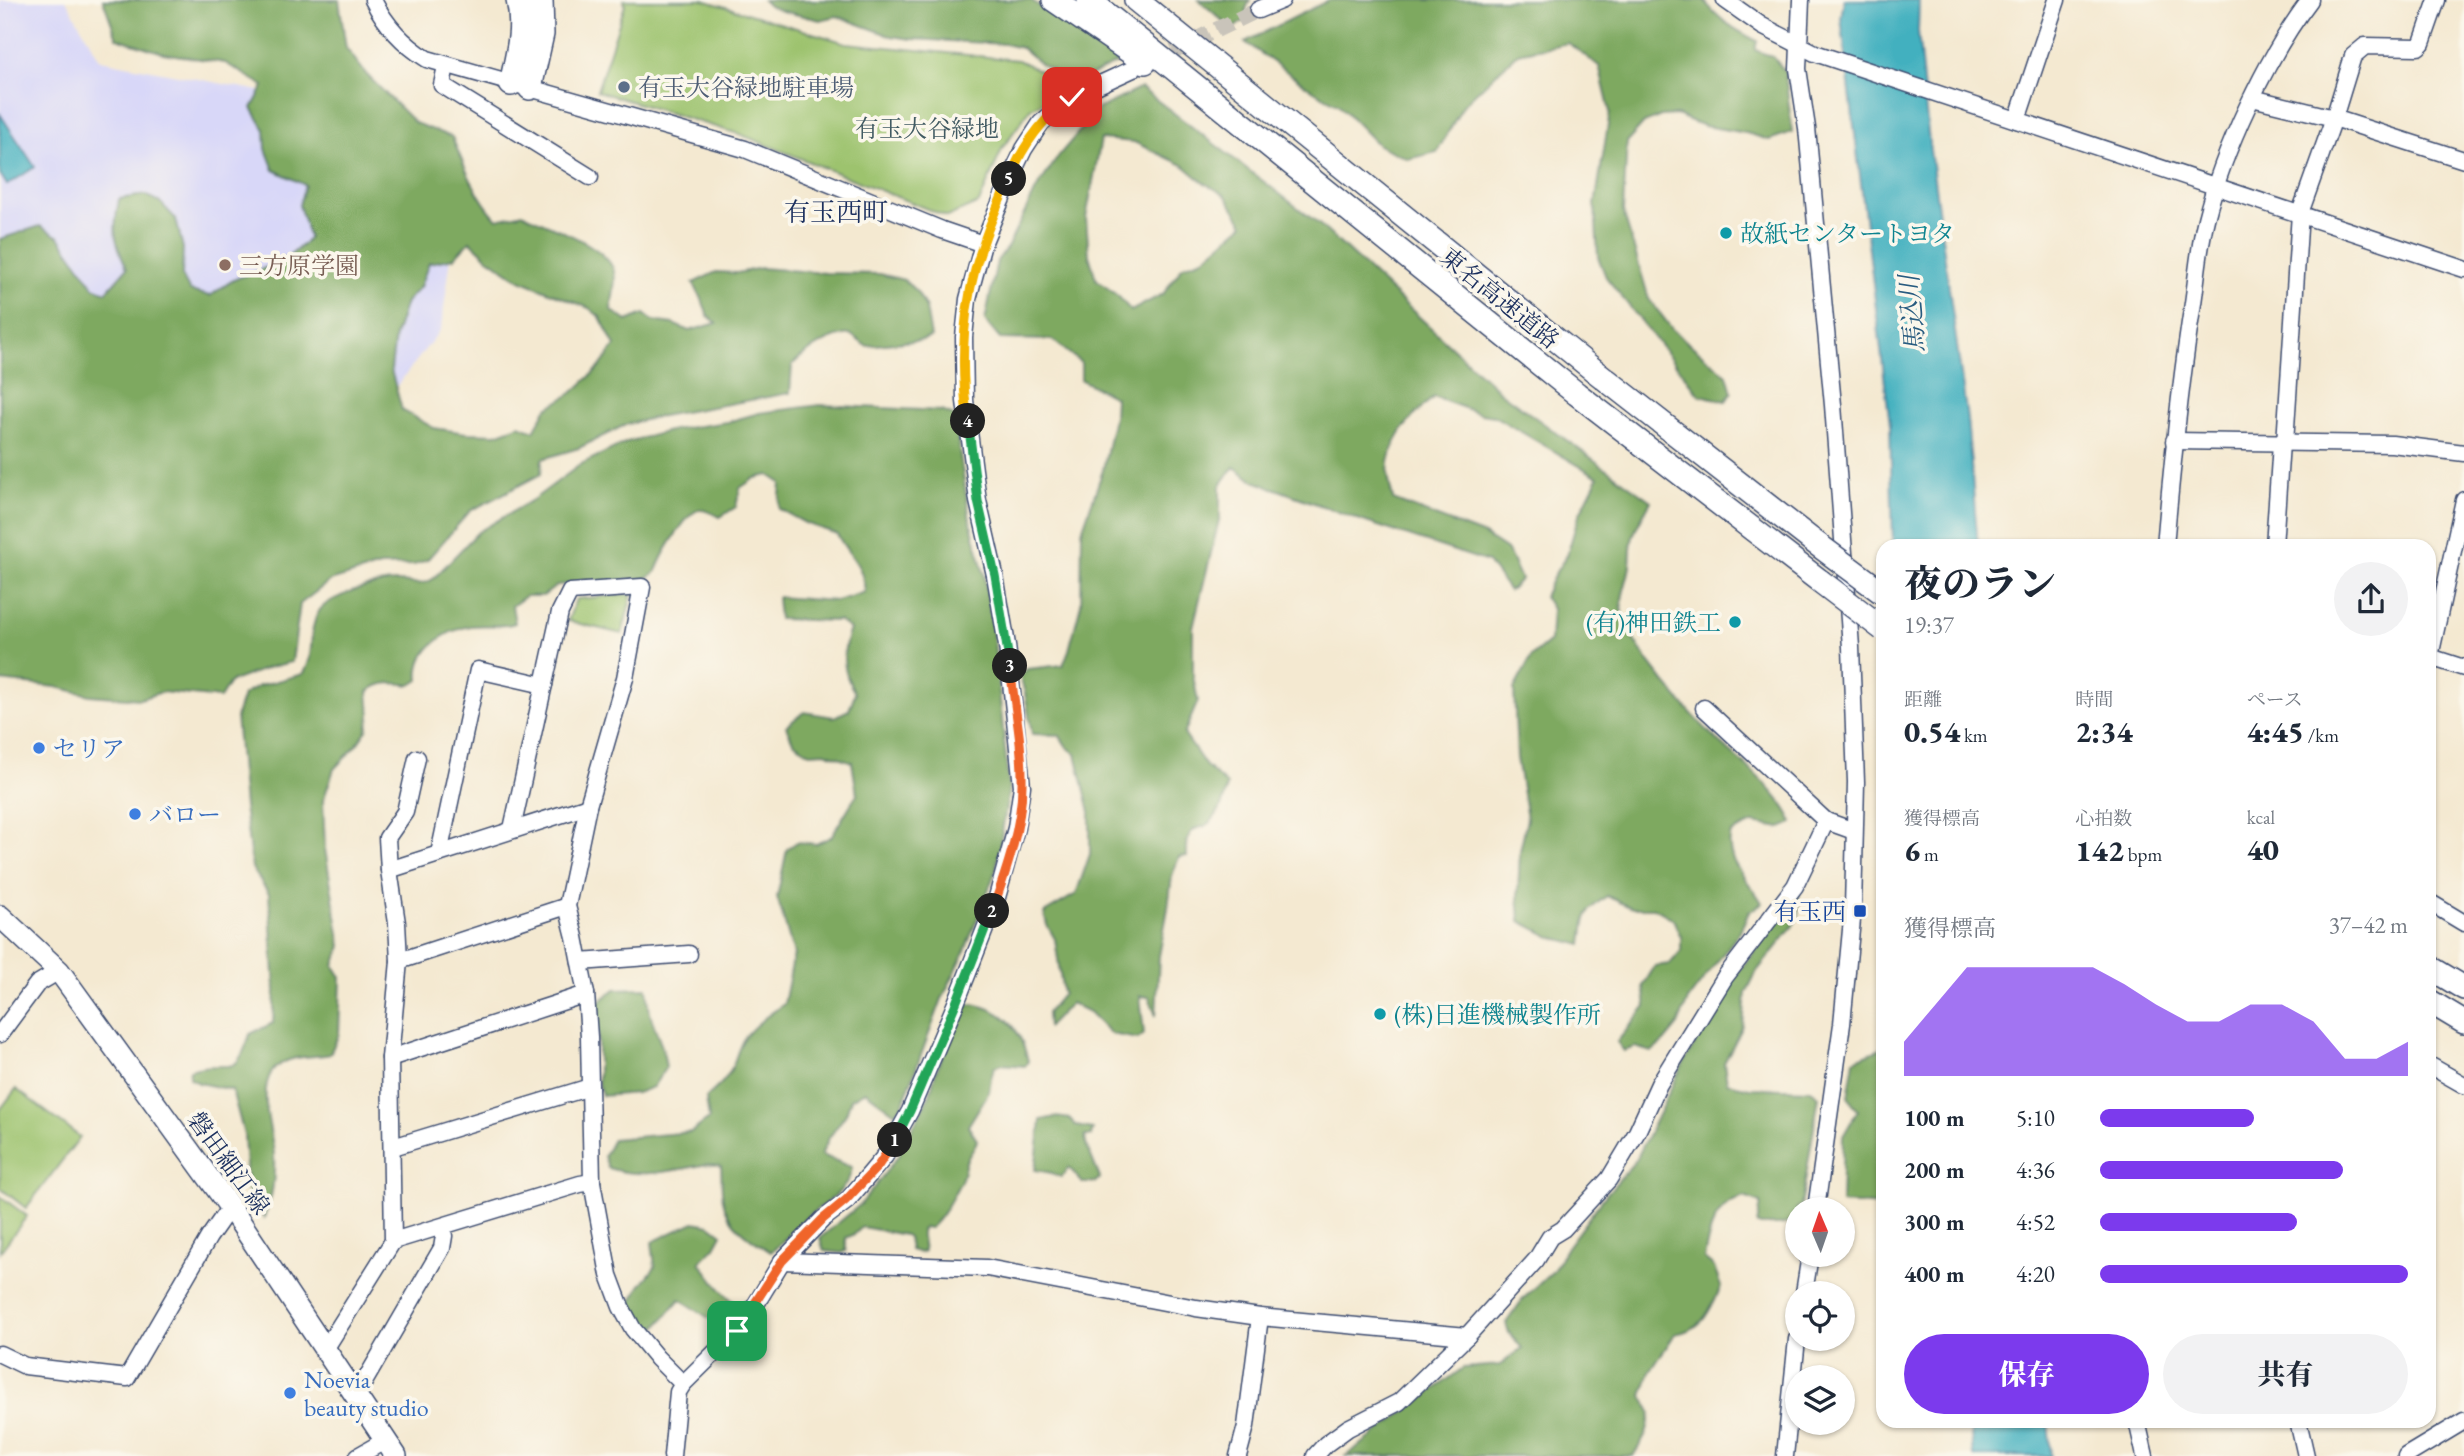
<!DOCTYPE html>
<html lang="ja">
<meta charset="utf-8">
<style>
body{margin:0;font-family:"EB Garamond","Noto Serif JP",serif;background:#f2f2f3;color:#1f2937;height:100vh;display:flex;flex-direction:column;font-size:26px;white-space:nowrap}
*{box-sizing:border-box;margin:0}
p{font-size:23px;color:#747a83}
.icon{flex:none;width:38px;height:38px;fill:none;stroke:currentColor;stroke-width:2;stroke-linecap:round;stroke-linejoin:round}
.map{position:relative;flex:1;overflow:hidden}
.drawer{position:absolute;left:1876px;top:539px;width:560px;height:889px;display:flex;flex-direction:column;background:#fff;border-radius:21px;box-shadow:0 2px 5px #0004}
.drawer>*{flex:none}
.needle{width:46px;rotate:358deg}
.buttons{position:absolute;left:1785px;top:1197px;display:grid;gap:14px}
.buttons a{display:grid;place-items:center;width:70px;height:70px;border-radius:50%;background:#fff;box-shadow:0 2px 5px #0004;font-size:35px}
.pin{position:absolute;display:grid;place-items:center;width:60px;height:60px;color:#fff;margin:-30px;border-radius:14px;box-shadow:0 4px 10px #0006}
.km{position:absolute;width:35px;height:35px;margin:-18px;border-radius:50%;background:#222;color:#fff;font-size:19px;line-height:35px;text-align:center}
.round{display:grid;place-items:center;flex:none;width:74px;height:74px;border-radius:37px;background:#f2f2f3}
.summary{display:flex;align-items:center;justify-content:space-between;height:119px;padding:0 28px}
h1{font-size:38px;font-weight:800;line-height:52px}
.stats{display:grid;grid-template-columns:repeat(3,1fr);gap:10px;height:119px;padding:7px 28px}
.stats div{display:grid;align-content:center}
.stats b{font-size:30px;font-weight:800}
.stats small{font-size:19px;font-weight:400}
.stats p{font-size:19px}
.chart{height:196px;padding:14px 28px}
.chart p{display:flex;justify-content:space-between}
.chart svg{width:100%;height:126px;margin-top:7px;fill:#7c3aed;opacity:.7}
.cta{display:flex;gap:14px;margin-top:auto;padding:14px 28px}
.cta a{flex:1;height:80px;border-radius:42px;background:#7c3aed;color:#fff;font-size:28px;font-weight:800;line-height:80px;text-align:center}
.cta a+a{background:#f2f2f3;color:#1f2937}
ul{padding:0 28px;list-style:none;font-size:23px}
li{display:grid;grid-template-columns:112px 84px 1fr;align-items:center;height:52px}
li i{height:18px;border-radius:9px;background:#7c3aed}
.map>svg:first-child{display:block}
.built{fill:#d8d7f8}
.green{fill:#9dc36e;stroke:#5c7966;stroke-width:2}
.forest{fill:#7ea961;stroke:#4c6c60;stroke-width:2;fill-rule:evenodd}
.water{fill:#42b0bf;stroke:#2e708e;stroke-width:2}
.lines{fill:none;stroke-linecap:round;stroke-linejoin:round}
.minor-tunnel{stroke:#c9c4ba;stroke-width:16;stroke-dasharray:16 8;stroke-linecap:butt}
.minor-casing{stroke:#3c4b6f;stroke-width:19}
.major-casing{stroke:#3c4b6f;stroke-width:24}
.highway-casing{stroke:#3c4b6f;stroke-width:26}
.minor{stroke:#fff;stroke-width:16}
.major{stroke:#fff;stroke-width:21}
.highway{stroke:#fff;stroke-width:23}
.highway-bridge-casing{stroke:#3c4b6f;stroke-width:26;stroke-linecap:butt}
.highway-bridge{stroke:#fff;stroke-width:23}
.split-1-casing{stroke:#fff;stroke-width:14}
.split-2-casing{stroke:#fff;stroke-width:14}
.split-3-casing{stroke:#fff;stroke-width:14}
.split-4-casing{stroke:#fff;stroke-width:14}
.split-5-casing{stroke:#fff;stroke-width:14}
.split-6-casing{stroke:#fff;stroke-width:14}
.split-1{stroke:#f0652b;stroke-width:9}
.split-2{stroke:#22a559;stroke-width:9}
.split-3{stroke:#f0652b;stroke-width:9}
.split-4{stroke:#22a559;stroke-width:9}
.split-5{stroke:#f5b400;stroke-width:9}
.split-6{stroke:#f5b400;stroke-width:9}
.service-dot{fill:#5c6f8a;stroke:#fbf7ec;stroke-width:2.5}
.culture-dot{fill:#0f9aa8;stroke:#fbf7ec;stroke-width:2.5}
.education-dot{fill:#8d6e63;stroke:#fbf7ec;stroke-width:2.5}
.shop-dot{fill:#3f7fe0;stroke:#fbf7ec;stroke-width:2.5}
.transit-dot{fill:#1a4fb4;stroke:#fbf7ec;stroke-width:2.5}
.labels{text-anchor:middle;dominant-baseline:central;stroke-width:7;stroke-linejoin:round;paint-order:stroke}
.service-label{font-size:24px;fill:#4e5e75;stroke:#fbf7ec;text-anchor:start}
.park-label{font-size:24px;fill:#425b63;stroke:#fbf7ec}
.culture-label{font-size:24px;fill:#0d838f;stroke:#fbf7ec;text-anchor:start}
.education-label{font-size:24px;fill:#785e54;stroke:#fbf7ec;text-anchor:start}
.street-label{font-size:24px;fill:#1b2f5e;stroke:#fbf7ec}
.shop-label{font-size:24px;fill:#366cbe;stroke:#fbf7ec;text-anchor:start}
.transit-label{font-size:24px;fill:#164399;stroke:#fbf7ec;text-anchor:end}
.neighbourhood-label{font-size:26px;fill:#1b2f5e;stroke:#fbf7ec}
.water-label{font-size:26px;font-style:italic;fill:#295c80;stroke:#fbf7ec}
</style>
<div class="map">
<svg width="2464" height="1456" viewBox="0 0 2464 1456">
<rect width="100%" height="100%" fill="#fbf7ec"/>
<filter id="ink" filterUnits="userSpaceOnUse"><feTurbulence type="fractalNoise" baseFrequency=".0143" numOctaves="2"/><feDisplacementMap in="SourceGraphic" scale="14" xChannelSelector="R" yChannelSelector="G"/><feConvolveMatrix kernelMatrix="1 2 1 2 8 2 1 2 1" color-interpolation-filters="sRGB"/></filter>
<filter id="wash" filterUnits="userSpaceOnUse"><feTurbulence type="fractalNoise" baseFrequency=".00686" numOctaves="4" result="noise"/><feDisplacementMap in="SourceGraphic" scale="28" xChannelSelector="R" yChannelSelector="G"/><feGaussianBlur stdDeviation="1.57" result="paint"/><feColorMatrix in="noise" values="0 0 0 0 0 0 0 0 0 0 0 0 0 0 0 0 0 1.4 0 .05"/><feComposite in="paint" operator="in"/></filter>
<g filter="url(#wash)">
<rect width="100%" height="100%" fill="#f4e9d1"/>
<polygon class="built" points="0,0 66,0 100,60 295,98 459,200 441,329 316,490 0,634"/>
<g class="green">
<polygon points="624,0 703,0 846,43 1018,60 1060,80 1054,97 1031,108 1003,147 979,203 947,217 742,135 597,91 625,5"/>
<polygon points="632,594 622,634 568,621 576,599"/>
<polygon points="16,1089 80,1137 26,1208 0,1188 0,1110"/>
<polygon points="0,1196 27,1216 0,1252"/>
</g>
<g class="forest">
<path d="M103 0H339L346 48 367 75 415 123 452 137C464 166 475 195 497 219L523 213C549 228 605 243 614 271 617 282 612 299 611 310L627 321 644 314 653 321 673 324 689 331 717 323 708 316 701 297 693 283 716 272 737 273 761 268 826 273 880 274 904 280 917 292 926 308 931 337 923 340 866 346 850 334C830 336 807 350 792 365L790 393 656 417 625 425 579 448 542 459 541 474 470 511 427 560 414 565 380 566 330 581 300 604 292 662 270 667 230 682 220 698 162 692 140 699 90 695 56 687 0 681V239L40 226 59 237 94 287 106 292 127 268C113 239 113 231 119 199L145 195 160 202 176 219 183 248 182 276 190 291 210 296C219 290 228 282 238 278 266 268 289 261 309 238L299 205 305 185 274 170 266 149 265 130 252 108 264 86 225 63 163 53 117 38ZM470 241 488 258 520 280 589 308 600 317 615 346 599 368 572 393 546 409 534 431 520 425 496 434 466 433 434 428 402 410 391 370 395 336 406 302 420 287 429 263 454 258Z"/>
<polygon points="763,0 1031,0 1119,62 1075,83 1041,64 1022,48 1004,44 911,39 891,36 837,16 820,20 782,11 769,6"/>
<polygon points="1199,0 1250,0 1246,9 1248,18 1232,29"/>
<path d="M1329 0H1704C1717 19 1737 31 1757 41L1755 50 1773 57 1785 71 1792 132 1769 140 1746 133 1704 126 1676 115 1661 116 1644 123 1627 142 1623 211 1649 299 1673 330 1727 375 1732 392 1726 401 1700 395 1606 277 1598 257 1595 205 1610 112 1599 66 1568 43 1518 53 1464 104 1437 152 1408 159 1378 145 1339 105 1314 91 1245 42Z"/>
<path d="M1141 88 1319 224 1500 392 1651 501C1645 512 1638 523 1634 534 1629 545 1632 559 1629 571 1626 586 1620 597 1622 613 1627 645 1700 725 1726 748 1748 767 1782 796 1793 823L1781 828 1753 823 1731 833C1723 862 1749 879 1762 903L1749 912 1739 933 1688 1000 1678 1025 1664 1042 1651 1052 1635 1047 1624 1051 1617 1042 1646 1006 1643 986 1655 966 1670 964 1681 951V937L1673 919 1654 908H1632L1607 896C1584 911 1585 918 1582 945L1551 937 1520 921 1518 894 1520 851 1527 819 1517 758 1514 689 1532 656 1550 641 1552 609 1544 596 1556 572 1567 555 1579 515 1598 477 1494 416 1481 414 1434 397C1411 416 1389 440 1388 472 1388 481 1392 492 1393 500L1482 534 1508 551 1521 579 1509 591 1488 562 1366 522 1254 481 1234 467 1220 486V516L1193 627V676L1198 701 1184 734 1206 766 1227 785C1225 799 1219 817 1206 825 1203 828 1199 827 1195 829 1186 835 1187 846 1187 856L1179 857 1172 876 1168 908 1159 956 1156 1016 1149 997 1140 996 1144 1034 1138 1039 1111 1034 1089 1012 1071 1003 1048 1027 1047 1013 1063 994 1055 939 1047 925 1044 913 1076 894 1090 854V812L1076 754 1067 747 1059 735 1032 734 1025 693 1020 677 1027 669 1063 665 1069 650 1081 604 1082 531 1103 470 1114 417 1115 397 1081 380V363L1053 340 1000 339 985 321 997 261 1008 246 1037 188 1060 154 1098 109ZM1101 139 1134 142 1183 165 1203 182 1225 195 1244 224 1203 259 1183 266 1163 294 1131 311 1119 297 1096 279 1089 255 1086 218Z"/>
<path d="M820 405 942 411 954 416 970 520 984 574 994 640 1009 789 996 870 964 953 942 999 902 1106 895 1113 865 1091 851 1099 846 1114 829 1138 821 1155 852 1167C849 1192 825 1202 808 1216 795 1228 784 1241 771 1252 752 1240 727 1225 723 1200 721 1189 722 1178 721 1166 708 1162 700 1166 687 1168 660 1173 635 1177 608 1168L604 1156 613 1139 691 1132 709 1119 706 1098C714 1090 724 1083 729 1073 736 1062 737 1048 745 1037 755 1024 770 1014 784 1004L794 954 777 897 787 849 797 842 816 844 831 837 857 794 852 762 825 752 810 753 793 742 786 726 804 712 834 717 849 710 855 693C842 672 841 653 850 629L839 621 779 619 777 597 837 601 865 592C862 560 850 559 837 534L805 523 779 509 781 483 769 475 755 478 740 488 736 507 720 517C714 514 706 509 699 510 687 511 659 560 656 572L647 578 558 585 543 596H526L512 606 515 623C501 628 485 624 471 626 445 630 415 651 419 680L411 685C395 683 380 680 368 692L370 716 367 730 355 747 334 769 323 801 325 849 341 946 334 966 341 977 339 1034 330 1054C313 1058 293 1054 278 1066 254 1083 272 1129 274 1154 275 1178 273 1196 264 1218L252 1206 247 1186 244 1135 232 1090 199 1083 189 1078 190 1070C229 1057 234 1084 250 1034L273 1023 275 991 269 894 252 868 244 807 236 716 243 695 259 686 303 674C316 656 307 630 319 611 329 596 378 582 396 582 410 582 421 587 433 579L478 532 534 499 581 464 627 442 673 430 727 422 759 413Z"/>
<path d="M1799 892V915L1791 929 1757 971 1746 993 1743 1026 1724 1063 1727 1083 1750 1088 1811 1090 1819 1096 1801 1207 1797 1209 1795 1222 1779 1225H1757L1761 1203 1744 1197C1739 1199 1732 1201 1728 1204 1712 1215 1707 1241 1704 1259L1714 1267 1721 1287C1708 1313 1705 1328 1675 1334L1650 1372 1642 1396 1651 1412 1646 1435 1633 1456H1346L1463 1368 1500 1365 1522 1348 1509 1333 1506 1323 1523 1299 1553 1271 1567 1247 1605 1196 1636 1160 1682 1066 1733 979Z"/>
<polygon points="647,988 650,1014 663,1050 666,1067 653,1087 637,1093 602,1096 598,1084 598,1003 615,989"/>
<path d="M973 1004C1007 1011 1020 1028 1028 1061L1025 1066 1000 1064 994 1068 991 1078 989 1092 968 1126 977 1140C975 1148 971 1152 967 1159 964 1166 964 1174 961 1181 952 1197 944 1216 930 1228L924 1227 921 1230 924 1251 920 1253 910 1250 908 1237 905 1235 862 1227 855 1234 846 1238V1251L842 1253 824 1251 820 1238 861 1204 898 1156 930 1094 936 1071 948 1045V1037L962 1012 968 1005Z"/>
<polygon points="1883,1048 1883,1206 1841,1203 1843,1136 1858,1110 1848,1097 1854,1060"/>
<polygon points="1055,1117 1071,1119 1076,1126 1093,1129 1091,1136 1085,1136 1086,1144 1100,1178 1094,1183 1082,1183 1069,1167 1061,1177 1052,1173 1035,1170 1041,1120"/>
<polygon points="694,1222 710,1225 722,1234 715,1247 700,1262 721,1290 740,1308 725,1329 680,1299 655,1329 640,1325 629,1306 640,1286 655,1267 652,1242"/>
</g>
<g class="water">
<polygon points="1844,0 1919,0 1918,31 1929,143 1967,418 1978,546 1893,546 1890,425 1841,18"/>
<polygon points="0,114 35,167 7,185 0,174"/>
<polygon points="1970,1421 2048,1421 2051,1456 1973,1456"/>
</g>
</g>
<g filter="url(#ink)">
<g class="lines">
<polyline class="minor-tunnel" points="1151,61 1258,10"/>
<defs>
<g id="minor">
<path d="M373 0C386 26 403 44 427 59L745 149 942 230 983 244"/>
<polyline points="1725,0 1762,26 1815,53 2464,269"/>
<polyline points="1801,0 1798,69 1807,128 1833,405 1851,647 1856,782 1853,909 1842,1024 1816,1209"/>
<polyline points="1258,10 1282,0"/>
<polyline points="446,66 442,85 590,177"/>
<polyline points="2252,98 2334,118 2464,160"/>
<polyline points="2017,120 2057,0"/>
<polyline points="2174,441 2392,444 2464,453"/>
<polyline points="2285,443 2300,213 2334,118 2353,56 2365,46 2418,47 2422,43 2437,0"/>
<path d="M2165 546C2172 465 2180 384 2193 303 2197 276 2199 246 2206 219 2223 151 2267 56 2310 0"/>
<polyline points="2274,546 2281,443"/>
<polyline points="2430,657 2464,668"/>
<polyline points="2429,661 2464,500"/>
<polyline points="1704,708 1826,821"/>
<polyline points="512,829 560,612 570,592 642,587 625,678 588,806 567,906 575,937 586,994 589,1037 592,1182 609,1275 621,1307 633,1329 657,1358 683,1384"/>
<polyline points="439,854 478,670 544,685"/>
<polyline points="389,870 387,838 405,812 417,758"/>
<polyline points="2429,902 2464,923"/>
<polyline points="399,961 567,906"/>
<polyline points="580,962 689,954"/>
<polyline points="0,1034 37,984 59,971"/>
<polyline points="390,1058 586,994"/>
<polyline points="2429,1065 2464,1085"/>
<polyline points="393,1147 590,1087"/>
<polyline points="393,1241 580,1184 592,1182"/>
<polyline points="782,1261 987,1268 1196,1308 1260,1317 1467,1336"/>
<polyline points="1804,1293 1810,1255"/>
<polyline points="324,1351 393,1241 390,1058 399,961 397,923 389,870 588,806"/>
<polyline points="0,1354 25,1366 127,1378 209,1237 230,1207"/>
<polyline points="356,1396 442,1248 444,1236 442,1227"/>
<polyline points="2137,1421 2145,1456"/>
<polyline points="2298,1421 2306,1456"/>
<polyline points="358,1456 386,1440"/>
<polyline points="672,1456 678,1392 683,1384 744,1324 782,1261 823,1219 847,1201 885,1156 910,1111 956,1003 996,901 1016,828 1022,786 1007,645 995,575 978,501 965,401 964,337 968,299 983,244 1013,172 1024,149 1041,123 1072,97 1133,69"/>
<polyline points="1238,1456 1246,1426 1260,1317"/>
<polyline points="1315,1456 1326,1444 1348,1428 1399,1402 1467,1336 1536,1260 1550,1237 1563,1229 1609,1179 1637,1132 1659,1084 1725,977 1795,886 1826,821 1854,831"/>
<polyline points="1785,1456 1797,1339"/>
<polyline points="2406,1456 2464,1421"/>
</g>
<polyline id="major" points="0,916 59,971 230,1207 396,1456"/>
<g id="highway">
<polyline points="1054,0 1145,62"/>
<polyline points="1089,0 1577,394 1820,581"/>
<polyline points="1136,0 1595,371 1813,541"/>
<path d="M511 84C517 56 525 29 518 0"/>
<polyline points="530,88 542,34 541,0"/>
<polyline points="2429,967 2464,988"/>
<polyline points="2429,1001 2464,1022"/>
</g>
</defs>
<use href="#minor" class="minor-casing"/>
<use href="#major" class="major-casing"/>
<use href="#highway" class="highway-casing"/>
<use href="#minor" class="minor"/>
<use href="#major" class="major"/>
<use href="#highway" class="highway"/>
<defs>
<g id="highway-bridge">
<polyline points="1813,541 1883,593"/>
<polyline points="1820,581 1883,629"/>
</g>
</defs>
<use href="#highway-bridge" class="highway-bridge-casing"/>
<use href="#highway-bridge" class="highway-bridge"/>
</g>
</g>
<g class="lines" filter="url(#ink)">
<defs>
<polyline id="split-1" points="737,1331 782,1261 823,1219 846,1200 878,1166 895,1140"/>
<polyline id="split-2" points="895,1140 910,1111 956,1003 992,911"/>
<path id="split-3" d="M992 911C1006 872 1022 826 1022 785 1023 746 1014 705 1010 666"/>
<polyline id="split-4" points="968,421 978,501 995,575 1010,666"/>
<path id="split-5" d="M968 421C959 362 963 300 983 244 990 222 1000 201 1009 179"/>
<path id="split-6" d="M1009 179C1023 145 1042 118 1072 97"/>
</defs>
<use href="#split-1" class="split-1-casing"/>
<use href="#split-2" class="split-2-casing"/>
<use href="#split-3" class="split-3-casing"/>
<use href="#split-4" class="split-4-casing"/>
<use href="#split-5" class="split-5-casing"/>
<use href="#split-6" class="split-6-casing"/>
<use href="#split-1" class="split-1"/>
<use href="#split-2" class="split-2"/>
<use href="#split-3" class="split-3"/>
<use href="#split-4" class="split-4"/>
<use href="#split-5" class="split-5"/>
<use href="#split-6" class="split-6"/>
</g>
<circle class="service-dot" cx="624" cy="87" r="7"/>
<g class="culture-dot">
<circle cx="1726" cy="233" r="7"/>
<circle cx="1735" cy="622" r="7"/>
<circle cx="1380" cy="1014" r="7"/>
</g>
<circle class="education-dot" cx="225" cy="265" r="7"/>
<g class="shop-dot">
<circle cx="39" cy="748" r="7"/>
<circle cx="135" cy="814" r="7"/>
<circle cx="290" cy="1393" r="7"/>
</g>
<rect class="transit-dot" x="1853" y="904" width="14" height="14" rx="3.5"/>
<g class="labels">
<g class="service-label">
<text x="638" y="87">有玉大谷緑地駐車場</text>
</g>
<g class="park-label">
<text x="927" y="128">有玉大谷緑地</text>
</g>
<g class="culture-label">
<text x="1740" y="233">故紙センタートヨタ</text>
<text x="1721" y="622" text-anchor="end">(有)神田鉄工</text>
<text x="1394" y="1014">(株)日進機械製作所</text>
</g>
<g class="education-label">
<text x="239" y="265">三方原学園</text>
</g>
<g class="street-label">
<text transform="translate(1500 298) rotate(39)">東名高速道路</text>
<text transform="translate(229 1163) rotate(54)">磐田細江線</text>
</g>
<g class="shop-label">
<text x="53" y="748">セリア</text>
<text x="149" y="814">バロー</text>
<text x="304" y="1379">Noevia<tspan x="304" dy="28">beauty studio</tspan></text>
</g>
<g class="transit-label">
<text x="1846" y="911">有玉西</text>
</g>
<g class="neighbourhood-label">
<text x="836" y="212">有玉西町</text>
</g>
<g class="water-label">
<text transform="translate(1912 314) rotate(-95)">馬込川</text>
</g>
</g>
</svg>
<div class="buttons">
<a><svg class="needle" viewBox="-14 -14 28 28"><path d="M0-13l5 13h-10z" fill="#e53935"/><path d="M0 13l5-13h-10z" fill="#747a83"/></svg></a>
<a><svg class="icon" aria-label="locate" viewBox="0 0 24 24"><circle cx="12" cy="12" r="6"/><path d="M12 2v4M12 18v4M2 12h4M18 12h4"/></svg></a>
<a><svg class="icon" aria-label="layers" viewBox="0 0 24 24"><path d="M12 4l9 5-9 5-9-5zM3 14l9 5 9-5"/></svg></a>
</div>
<div class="pin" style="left:737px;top:1331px;background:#1e9e55"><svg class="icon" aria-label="arrive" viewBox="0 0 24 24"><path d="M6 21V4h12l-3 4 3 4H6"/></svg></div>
<div class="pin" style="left:1072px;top:97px;background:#d93025"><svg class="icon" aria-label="check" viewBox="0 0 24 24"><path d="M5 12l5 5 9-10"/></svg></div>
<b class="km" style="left:895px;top:1140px">1</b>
<b class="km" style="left:992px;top:911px">2</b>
<b class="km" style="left:1010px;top:666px">3</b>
<b class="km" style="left:968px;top:421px">4</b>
<b class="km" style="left:1009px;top:179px">5</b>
<section class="drawer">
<div class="summary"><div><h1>夜のラン</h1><p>19:37</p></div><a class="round"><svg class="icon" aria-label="share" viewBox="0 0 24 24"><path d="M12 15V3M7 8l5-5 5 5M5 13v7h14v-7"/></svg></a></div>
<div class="stats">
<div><p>距離</p><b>0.54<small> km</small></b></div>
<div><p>時間</p><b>2:34</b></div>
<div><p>ペース</p><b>4:45<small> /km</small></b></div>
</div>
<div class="stats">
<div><p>獲得標高</p><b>6<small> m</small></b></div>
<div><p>心拍数</p><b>142<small> bpm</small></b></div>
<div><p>kcal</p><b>40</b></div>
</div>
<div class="chart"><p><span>獲得標高</span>37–42 m</p>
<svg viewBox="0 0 160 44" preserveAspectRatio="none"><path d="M0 44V32L10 19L20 6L30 6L40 6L50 6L60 6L70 12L80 19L90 25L100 25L110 19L120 19L130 25L140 38L150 38L160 32V44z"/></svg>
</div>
<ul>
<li><b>100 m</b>5:10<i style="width:50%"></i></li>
<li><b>200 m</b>4:36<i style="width:79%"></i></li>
<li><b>300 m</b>4:52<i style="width:64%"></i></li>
<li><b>400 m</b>4:20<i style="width:100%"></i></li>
</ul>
<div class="cta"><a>保存</a><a>共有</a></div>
</section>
</div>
